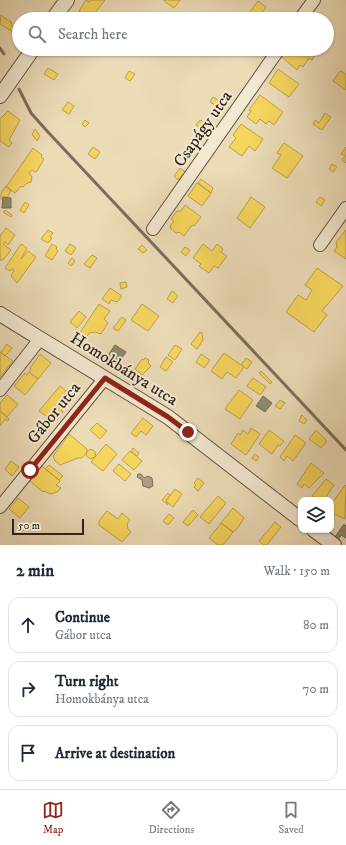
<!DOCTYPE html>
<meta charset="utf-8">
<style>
:root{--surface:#fff;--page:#f2f2f3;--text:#1f2937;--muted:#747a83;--line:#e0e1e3;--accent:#8f2418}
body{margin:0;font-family:"IM FELL DW Pica",serif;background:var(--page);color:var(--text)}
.controls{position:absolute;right:12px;bottom:12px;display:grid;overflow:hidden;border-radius:8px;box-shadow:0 1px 3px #0004}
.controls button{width:36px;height:36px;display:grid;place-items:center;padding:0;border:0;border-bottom:1px solid var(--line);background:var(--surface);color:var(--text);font:20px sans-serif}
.scale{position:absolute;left:12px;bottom:10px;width:72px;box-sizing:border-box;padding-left:4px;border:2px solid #32251e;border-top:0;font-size:11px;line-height:14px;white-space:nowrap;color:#32251e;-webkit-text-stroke:3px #f3e8d0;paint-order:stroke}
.stop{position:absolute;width:12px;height:12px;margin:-9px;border:3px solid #8f2418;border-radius:50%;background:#fff}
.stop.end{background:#8f2418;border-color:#fff;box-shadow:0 1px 4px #0008}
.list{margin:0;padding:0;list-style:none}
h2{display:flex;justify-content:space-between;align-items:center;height:52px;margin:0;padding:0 16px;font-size:17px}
h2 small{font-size:13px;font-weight:400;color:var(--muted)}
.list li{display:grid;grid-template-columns:26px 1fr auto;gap:12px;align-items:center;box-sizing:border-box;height:56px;margin:0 8px 8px;padding:0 8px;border:1px solid var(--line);border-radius:12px}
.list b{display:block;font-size:15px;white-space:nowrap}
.list p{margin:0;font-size:13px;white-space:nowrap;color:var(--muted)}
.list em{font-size:13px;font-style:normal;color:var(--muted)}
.icon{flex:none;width:22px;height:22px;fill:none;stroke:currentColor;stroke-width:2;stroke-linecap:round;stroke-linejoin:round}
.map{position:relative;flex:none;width:346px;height:545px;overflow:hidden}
.search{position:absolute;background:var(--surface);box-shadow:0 1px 3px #0004;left:12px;right:12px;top:12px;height:44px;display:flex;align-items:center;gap:10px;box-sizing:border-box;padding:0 14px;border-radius:22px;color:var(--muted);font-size:15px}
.sheet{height:244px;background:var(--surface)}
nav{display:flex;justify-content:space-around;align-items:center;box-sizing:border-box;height:56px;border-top:1px solid var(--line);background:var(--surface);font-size:11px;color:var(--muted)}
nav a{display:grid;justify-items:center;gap:2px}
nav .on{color:var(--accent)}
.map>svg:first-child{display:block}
.water{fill:#ad9d83;stroke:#7c6d5b}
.homes{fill:#f6d55c;stroke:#bba049}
.industry{fill:#8c8c6e;stroke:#716d56}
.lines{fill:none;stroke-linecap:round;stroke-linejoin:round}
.stream{stroke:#7c6d5b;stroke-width:3}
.minor-casing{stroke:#605244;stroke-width:14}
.tertiary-casing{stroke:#605244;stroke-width:16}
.minor{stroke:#f3e8d0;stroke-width:12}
.tertiary{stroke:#f3e8d0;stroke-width:14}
.route{stroke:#8f2418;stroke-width:5}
.labels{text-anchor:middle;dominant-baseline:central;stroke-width:4;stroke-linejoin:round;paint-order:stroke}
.street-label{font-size:17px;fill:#32251e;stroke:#f3e8d0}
</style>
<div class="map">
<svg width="346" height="545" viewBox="0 0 346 545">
<rect width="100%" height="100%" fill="#ecdbb7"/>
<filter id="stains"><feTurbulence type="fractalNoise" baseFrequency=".005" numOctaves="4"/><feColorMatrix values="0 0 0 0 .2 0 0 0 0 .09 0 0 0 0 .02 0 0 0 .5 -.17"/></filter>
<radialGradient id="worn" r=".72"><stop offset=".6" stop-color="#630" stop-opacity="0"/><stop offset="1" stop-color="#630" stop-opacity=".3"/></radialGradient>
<path class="water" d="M138,474h3l3,4 4,-2 4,2 1,8 -4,2 -6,-2 -1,-6 -5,-3z"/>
<path class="homes" d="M86,0l3,2 1,-2h15l-15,19h-7l-3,-2 2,-4 -3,-2z
M164,0h16l-6,8 -10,-7z
M258,1l8,6 -8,12 -9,-6z
M1,15l11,8 -1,2 4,3 -2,4 -13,-8z
M285,49h31l2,1 -6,10 -3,-2 -6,9 -3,-2 -3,5 -16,-14z
M48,68l10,6 -4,6 -10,-6z
M278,69l21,15 -10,13 -20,-14z
M129,71l6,3 -5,7 -5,-3z
M340,71l6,3v16l-13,-9z
M260,95l23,17 -9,13 -5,-4 -3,3 -6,-5 -4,5 -9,-7 4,-6 -2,-1z
M213,97l8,5 -3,5 -8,-5z
M68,102l6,4 -5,8 -7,-4z
M8,111l12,9 -11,20 3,3 -3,4 -9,-6v-22z
M325,113l6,4 -9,13 -9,-6 2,-4 4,3z
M85,120l4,3 -4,4 -3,-3z
M200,120l4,3 -4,5 -4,-3z
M241,124l22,15 -8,12 -6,-5 -7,10 -13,-9 7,-9 -3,-3z
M35,129l5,7 -3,5 -5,-7z
M284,143l19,13 -16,22 -15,-10 9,-13 -4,-2z
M93,147l7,5 -5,7 -7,-5z
M346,147v16l-4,-3 3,-4 -4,-2z
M33,148l9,7 -1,2 3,2 -7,12 -2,1 -3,-2 -3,3 3,4 -1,5 -4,1 -4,4 -2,-1 -6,7 -9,-6z
M332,164l5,3 -4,5 -4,-3z
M180,168l5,4 -7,8 -4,-4z
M201,179l12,9 -2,5 -13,-10z
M197,183l14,10 -9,13 -14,-10z
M6,186l5,4 -4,8 -6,1v-6z
M251,197l14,10 -15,21 -13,-10z
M320,197l5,3 -4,6 -5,-4z
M25,202l4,3 -5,8 -4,-3z
M185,205l16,12 -7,9 -2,-1 -8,11 -5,-4 -3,1 -5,-4 -1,-3 4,-5 -3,-2 6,-8h4z
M5,210l7,5 -1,2 -8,-5z
M6,228l9,7 -7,10 -3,-3 -2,2 8,6 -8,10h-3v-24z
M48,230l5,3 -3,4 2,1 -4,5 -7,-4z
M346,230v29l-12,-8 3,-4 -1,-5z
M21,244l6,4 -6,11 7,-8 8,6 -19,26 -6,-7 3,-6 -2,-1 -2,2 -5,-3z
M52,244l5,3 -1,2 2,2 -6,9 -7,-4z
M70,244l6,4 -5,7 -6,-4z
M203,244l9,7 5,-7 6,5 -2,3 6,4 -9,12 -4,-2 -5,7 -10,-7 2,-2 -8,-6z
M142,245l5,5 -4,3 -5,-4z
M185,247l5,3 -4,6 -5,-4z
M92,255l5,3 -7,10 -6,-4z
M72,258l3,3 -4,5 -3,-3z
M317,268l26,18 -21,25 5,4 -13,17 -28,-20 12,-17 8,5 6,-10 -7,-5z
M126,282l1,5 -6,2 -1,-6z
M110,288l12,8 -5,6 -6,-2 -2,4 -7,-5z
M172,291l6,5 -5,7 -6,-4z
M99,304l11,7 -6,8 4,4 -7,11 -6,-2 -6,1 -3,5 -7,-4z
M142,304l17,12 -11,15 -17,-11z
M79,311l7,6 -9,11 -7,-6z
M122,317l4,3 -8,11 -5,-3z
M200,332l2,1 1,7 -6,9 -6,-5z
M7,344l5,4 -7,8 -4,-4z
M175,345l7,4 -7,11 -7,-5z
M0,352l13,9 -13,16z
M224,353l20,14 -8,11 -9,-6 -5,7 -11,-8z
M40,354l11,9 -13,16 -9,-7 2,-3 -1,-1z
M201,354l9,6 -6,8 -8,-6z
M166,357l7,5 -7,9 -6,-4z
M145,358l4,2 -1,3 3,3 -9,9 -7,-6 7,-10 2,1z
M246,358l6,4 -5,7 -6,-4z
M261,371l11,11 -2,2 -11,-11z
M29,372l9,7 -13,16 -11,-9 11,-13 2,2z
M253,378l13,9 -6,8 -13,-9z
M60,386l7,6 -3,3 5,4 -8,12 2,1 -6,8 -2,-1 -2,2 -14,-10z
M239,390l14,10 -13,19 -15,-10z
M7,395l11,9 -11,13 -7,-6v-8z
M280,400l5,3 -5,6 -5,-3z
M0,411l9,8 -1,2 -3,-2 -5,7z
M302,415l5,5 -3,4 -5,-3z
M143,418l10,8 -7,9 -5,-4 -5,6 -5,-4z
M97,423l10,8 -7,8 -10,-9z
M251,428l9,6 -14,21 -15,-11 7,-11 2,2 3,-5 5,4z
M269,430l15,11 -4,5 -2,-1 -6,9 -13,-10z
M316,430l11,11 -6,7 -12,-9z
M69,434l18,15v3l-5,6h-4l-18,7 -5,-4 -2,-5z
M295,435l11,8 -13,18 -6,-5 -3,5 -4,-4z
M106,444l11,10 -14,17 -12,-9z
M133,448l6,5 -2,3 -6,-5z
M86.5 454a4.5 4.5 0 1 1 9 0a4.5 4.5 0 1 1-9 0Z
M130,451l12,10 -8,9 -12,-10z
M255,454l4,3 -3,4 -4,-3z
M11,461l8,6 -7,9 -7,-7z
M311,463l13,10 -15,15 -5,-4 -2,4 -5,-4z
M119,464l12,10 -6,7 -12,-10z
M49,465l14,11 -4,4 -14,-11z
M42,466l18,15 -4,4 5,3 -4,4 -7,2 -6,-3 -1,1 -13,-11z
M198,478l6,5 -6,8 -4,-4 2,-2 -2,-2z
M326,479l8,6 -10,15h-6l-6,-4z
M345,485l1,1 -1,33 -14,-7v-7z
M175,489l7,5 -9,13 -7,-6z
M168,493l2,2 -4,6 2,4 -6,-5z
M218,496l8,7 -17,21 -9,-7z
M18,498l11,9 -9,11 -11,-9z
M233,508l11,10 -6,10 -5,4 -12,-9z
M193,510l5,5 -10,11 -5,-4z
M107,511l11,8 4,-6 8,7 -3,4 1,5 3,3 -9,10 -23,-17v-4z
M169,514l5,4 -6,7 -5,-4z
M275,522l6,5 -14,18h-3l-5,-4z
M221,523l12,9 -10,13h-5l-9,-7z"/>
<path class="industry" d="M3,197l8,1v10h-9z
M115,345l11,7 -9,13 -11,-7z
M263,396l9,7 -7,9 -9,-6z
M344,524l2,2v12l-5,-3 -3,5 -3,-3z"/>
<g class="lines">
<path class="stream" d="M0,48l4,6
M19,89l12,24 16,18 299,319"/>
<defs>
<path id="minor" d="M300,19l14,-19
M153,229l126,-180
M320,245l26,-37
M0,390l40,-51
M0,507l105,-129"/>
<path id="tertiary" d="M53,19l14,-19
M0,96l33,-47
M0,314l168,103 133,103
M314,530l20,15"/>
</defs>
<use href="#minor" class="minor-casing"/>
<use href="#tertiary" class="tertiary-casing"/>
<use href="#minor" class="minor"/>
<use href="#tertiary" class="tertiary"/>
</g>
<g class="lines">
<path class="route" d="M30,470l75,-92 63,39 20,15"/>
</g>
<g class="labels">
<g class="street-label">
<text transform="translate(203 129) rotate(-55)">Csapágy utca</text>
<text transform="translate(124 369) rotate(32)">Homokbánya utca</text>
<text transform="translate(54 413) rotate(-51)">Gábor utca</text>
</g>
</g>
<rect width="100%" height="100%" filter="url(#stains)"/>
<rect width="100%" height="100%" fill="url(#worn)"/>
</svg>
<div class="controls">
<button><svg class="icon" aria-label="layers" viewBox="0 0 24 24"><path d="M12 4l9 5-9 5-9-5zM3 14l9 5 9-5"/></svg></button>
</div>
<div class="scale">50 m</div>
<div class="stop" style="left:30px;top:470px"></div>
<div class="stop end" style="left:188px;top:432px"></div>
<div class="search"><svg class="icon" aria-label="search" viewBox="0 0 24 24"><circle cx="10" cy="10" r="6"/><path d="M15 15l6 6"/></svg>Search here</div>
</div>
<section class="sheet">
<h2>2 min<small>Walk · 150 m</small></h2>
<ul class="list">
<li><svg class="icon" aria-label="ahead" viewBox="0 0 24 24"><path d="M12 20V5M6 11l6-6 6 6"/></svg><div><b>Continue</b><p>Gábor utca</p></div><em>80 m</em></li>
<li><svg class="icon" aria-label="right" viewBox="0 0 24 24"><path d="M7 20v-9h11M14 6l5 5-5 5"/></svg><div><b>Turn right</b><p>Homokbánya utca</p></div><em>70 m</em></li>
<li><svg class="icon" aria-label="arrive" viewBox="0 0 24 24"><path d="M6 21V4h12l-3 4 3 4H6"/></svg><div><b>Arrive at destination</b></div></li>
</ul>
</section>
<nav>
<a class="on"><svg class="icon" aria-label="map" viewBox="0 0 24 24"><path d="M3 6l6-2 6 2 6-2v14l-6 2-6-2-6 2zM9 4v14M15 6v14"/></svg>Map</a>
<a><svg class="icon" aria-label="directions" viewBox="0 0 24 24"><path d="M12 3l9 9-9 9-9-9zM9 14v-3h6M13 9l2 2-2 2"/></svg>Directions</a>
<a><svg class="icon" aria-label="saved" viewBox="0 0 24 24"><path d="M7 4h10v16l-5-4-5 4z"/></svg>Saved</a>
</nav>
